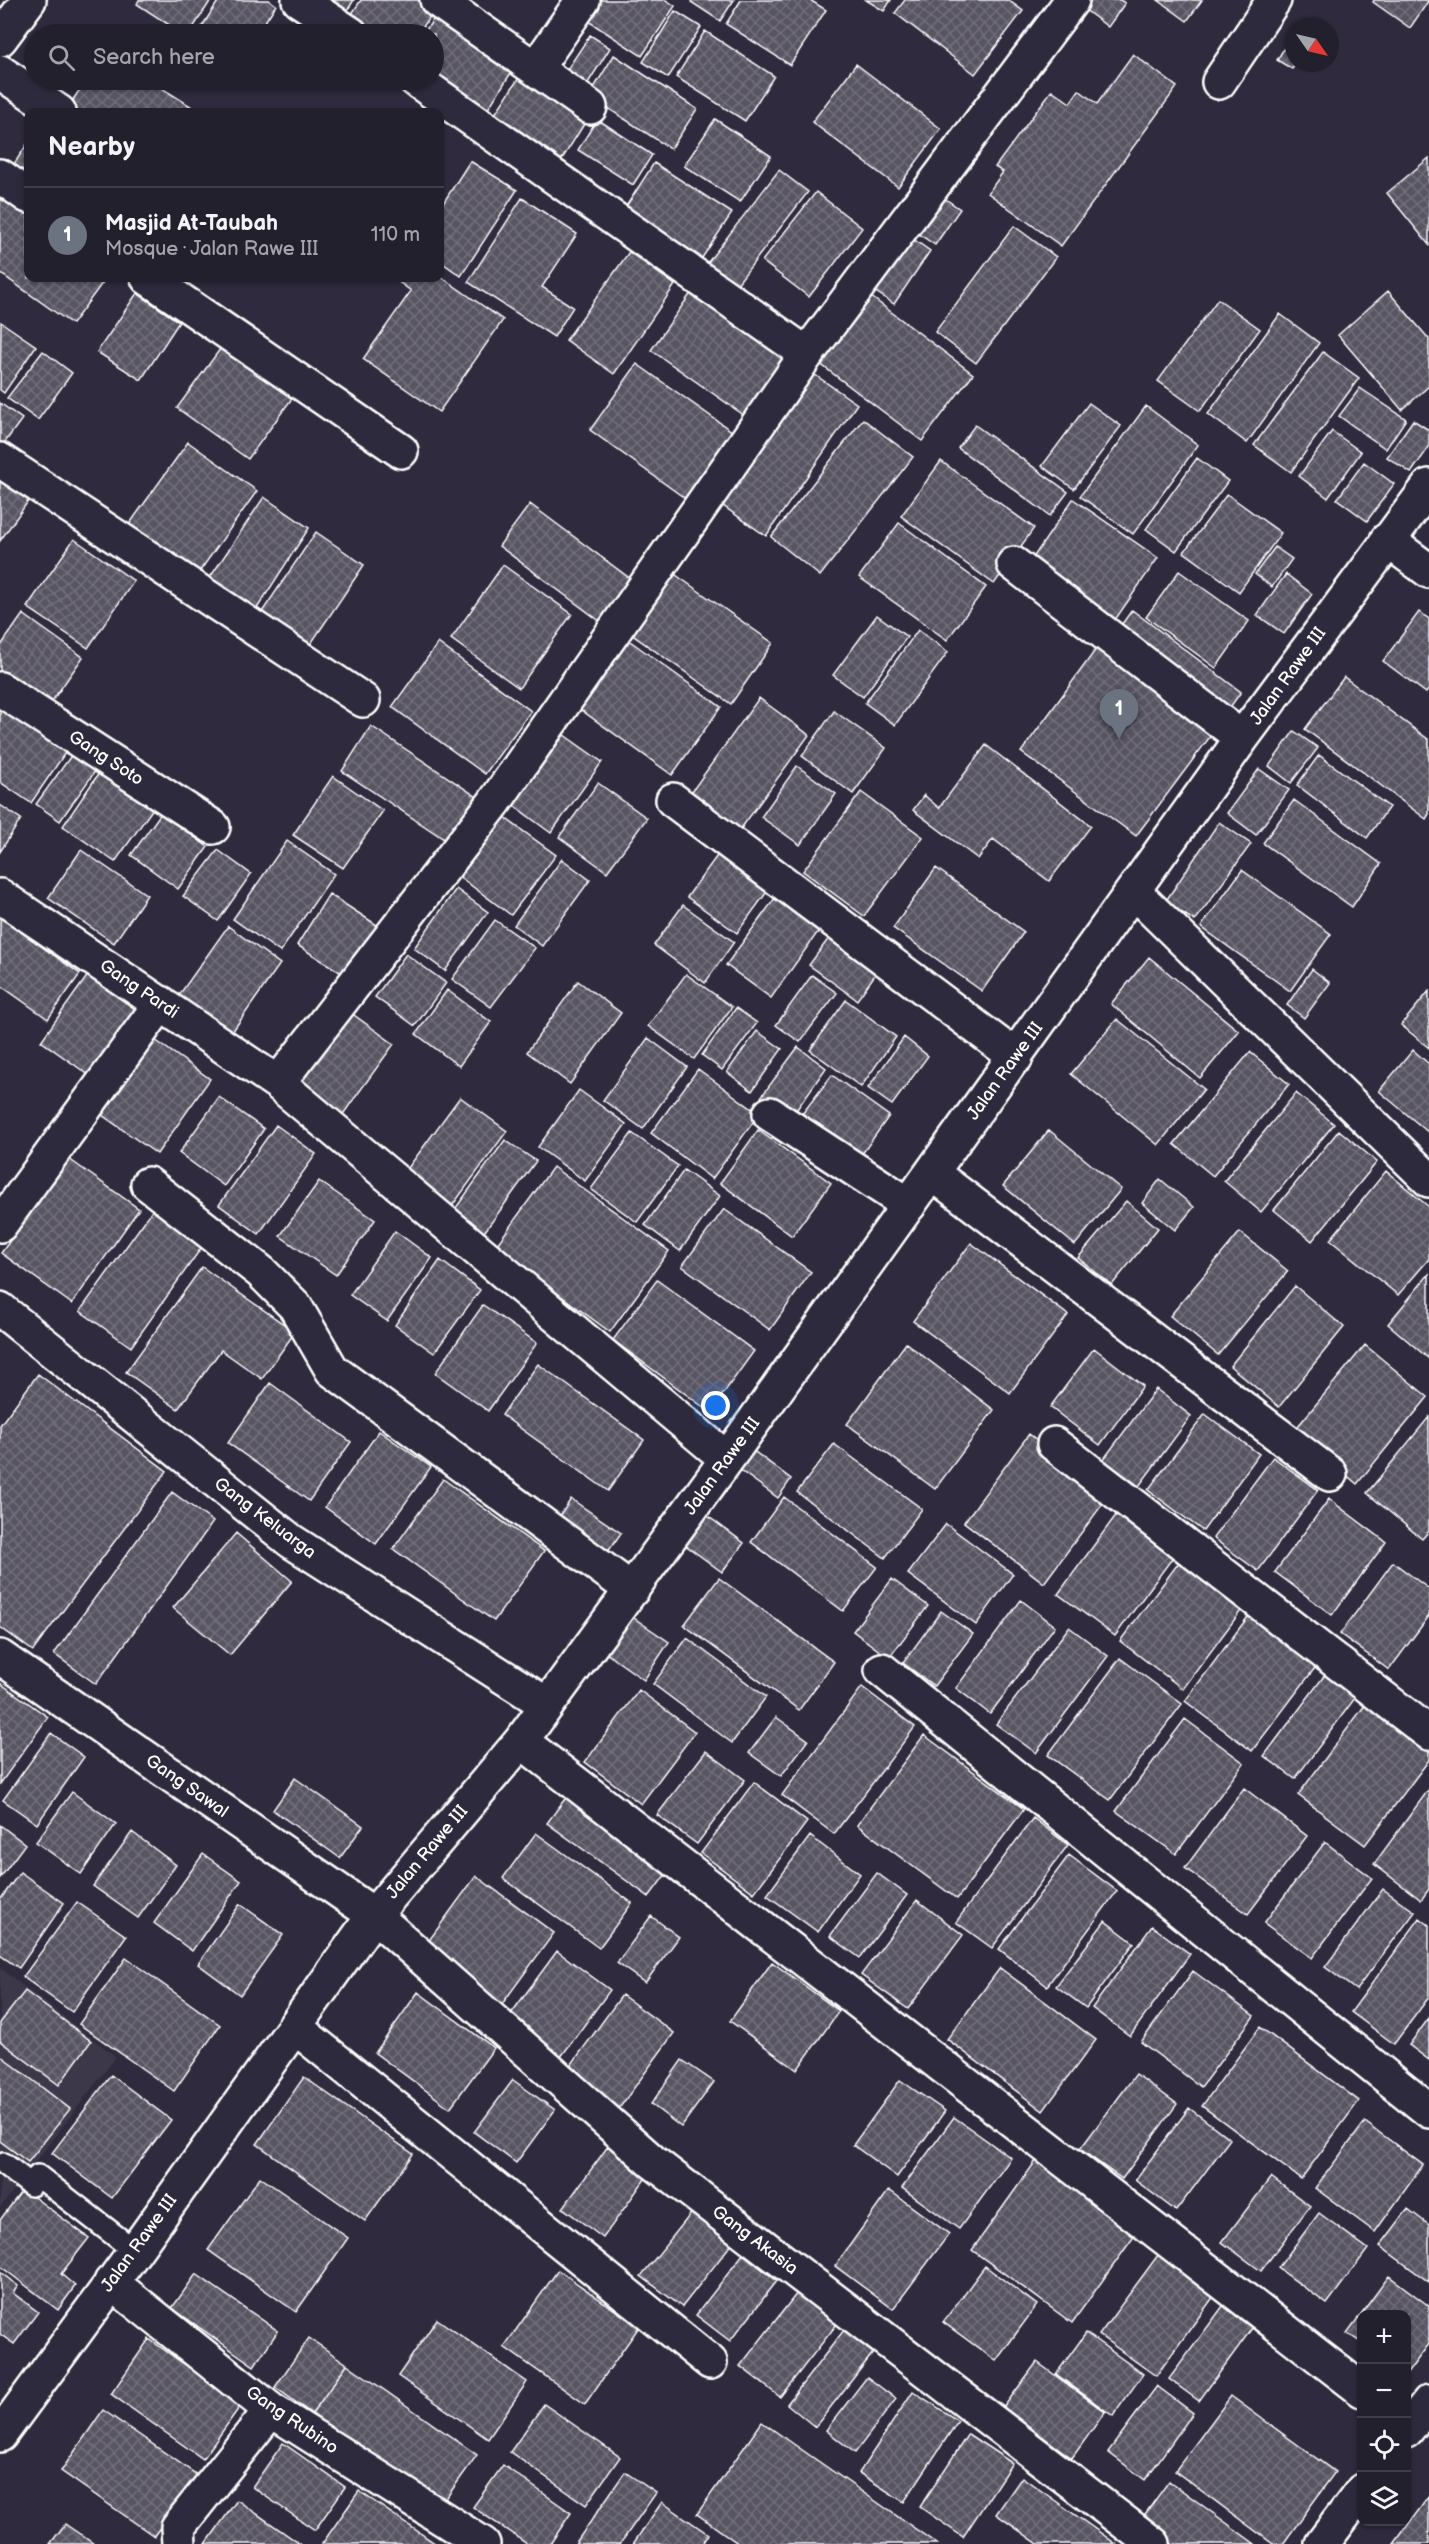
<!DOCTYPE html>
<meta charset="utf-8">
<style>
:root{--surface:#23202e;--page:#2f2d3a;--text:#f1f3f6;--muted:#a3a3aa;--line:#403e4a;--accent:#bca0f2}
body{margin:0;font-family:"Balsamiq Sans",sans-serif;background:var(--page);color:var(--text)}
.controls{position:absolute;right:18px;bottom:18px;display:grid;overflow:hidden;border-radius:12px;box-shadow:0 2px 4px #0004}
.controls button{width:54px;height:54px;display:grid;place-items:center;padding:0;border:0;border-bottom:2px solid var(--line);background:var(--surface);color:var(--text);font:30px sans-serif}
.compass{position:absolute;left:1285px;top:18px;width:54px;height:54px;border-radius:50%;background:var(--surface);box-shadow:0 2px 4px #0004;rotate:124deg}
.you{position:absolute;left:716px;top:1406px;width:21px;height:21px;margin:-15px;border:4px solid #fff;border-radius:50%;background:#1a73e8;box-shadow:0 0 0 9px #1a73e833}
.badge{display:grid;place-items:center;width:39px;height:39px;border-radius:50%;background:var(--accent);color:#fff;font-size:20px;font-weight:700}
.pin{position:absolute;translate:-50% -50px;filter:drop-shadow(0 2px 3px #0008)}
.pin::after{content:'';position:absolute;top:32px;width:21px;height:18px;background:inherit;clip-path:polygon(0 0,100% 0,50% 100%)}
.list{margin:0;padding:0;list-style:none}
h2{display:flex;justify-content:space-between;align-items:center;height:78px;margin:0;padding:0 24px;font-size:26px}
h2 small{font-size:20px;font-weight:400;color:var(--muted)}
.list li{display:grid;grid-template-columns:39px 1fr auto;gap:18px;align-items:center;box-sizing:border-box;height:96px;padding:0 24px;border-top:2px solid var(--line)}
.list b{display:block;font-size:22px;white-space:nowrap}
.list p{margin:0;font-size:20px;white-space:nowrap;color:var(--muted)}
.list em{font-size:20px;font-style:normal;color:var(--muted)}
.icon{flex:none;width:33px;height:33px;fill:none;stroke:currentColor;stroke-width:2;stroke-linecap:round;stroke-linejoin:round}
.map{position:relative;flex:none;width:1429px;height:2544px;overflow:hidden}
.search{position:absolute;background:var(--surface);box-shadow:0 2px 4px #0004;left:24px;top:24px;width:420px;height:66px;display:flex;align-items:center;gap:15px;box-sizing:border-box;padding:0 21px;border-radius:33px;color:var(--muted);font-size:22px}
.panel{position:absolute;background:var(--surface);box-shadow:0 2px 4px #0004;left:24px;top:108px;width:420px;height:174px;border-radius:12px}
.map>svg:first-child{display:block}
.built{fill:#3c3749}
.building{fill:url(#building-cross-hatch);stroke:#fff;stroke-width:1.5}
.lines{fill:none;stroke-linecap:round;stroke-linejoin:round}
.lane-casing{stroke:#fff;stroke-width:26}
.street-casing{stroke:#fff;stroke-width:38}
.lane{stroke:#2f2a3d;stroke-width:21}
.street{stroke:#2f2a3d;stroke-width:33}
.labels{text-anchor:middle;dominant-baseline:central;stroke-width:4.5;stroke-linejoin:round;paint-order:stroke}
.street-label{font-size:18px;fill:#fff;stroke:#2f2a3d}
</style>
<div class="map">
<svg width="1429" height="2544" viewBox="0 0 1429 2544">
<defs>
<pattern id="building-cross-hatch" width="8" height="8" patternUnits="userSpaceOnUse" patternTransform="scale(1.5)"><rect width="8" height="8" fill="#595564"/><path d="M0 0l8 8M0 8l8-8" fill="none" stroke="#726e7b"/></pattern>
</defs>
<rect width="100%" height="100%" fill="#2f2a3d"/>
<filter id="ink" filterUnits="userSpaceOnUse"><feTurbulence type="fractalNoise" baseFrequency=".0167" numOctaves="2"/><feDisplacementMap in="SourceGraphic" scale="12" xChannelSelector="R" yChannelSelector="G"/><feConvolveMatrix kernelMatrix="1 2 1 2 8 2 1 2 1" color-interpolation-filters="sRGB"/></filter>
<g filter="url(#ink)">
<path class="built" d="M0,1968l116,89 -116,151z"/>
<path class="building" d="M139,0h72l-22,34h-6l-46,-30z
M219,0h50l7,5 -19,29h-60z
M310,0h44l-13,20z
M361,0h60l14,9 -17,25h-51l-20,-13z
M593,0h73l9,6 -33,50 -60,-39z
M692,0h42l-14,21 -29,-19z
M741,0h69l16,10 -36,55 -64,-41z
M866,0h25l-7,11z
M905,0h103l15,11 -48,63 -80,-61z
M1078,0h42l5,3 -17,24 -32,-24z
M1158,0h44l-15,21z
M1374,0h55l-19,28 -37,-26z
M675,11l26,16 -33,51 -25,-16z
M437,14l79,51 -30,47 -52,-33v-45h-11z
M705,31l69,45 -29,45 -69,-44z
M1294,32l2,31 -4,6 -15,-9z
M590,35l20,13 -27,43 -21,-14z
M1133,54l44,33 -116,159 -73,-53 15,-21 -8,-5 57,-77 18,13 9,-13 18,14z
M614,55l83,54 -26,40 -82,-53z
M856,64l85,65 -43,58 -86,-65z
M524,70l67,43 -32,51 -68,-44z
M86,80h63l51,32h-128l-5,-3z
M597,119l55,36 -19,30 -55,-35z
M715,119l56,37 -31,46 -56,-36z
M28,143v39l-18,-12z
M1429,158v87l-42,-52z
M470,161l47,29 -56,86 -21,-15v-53z
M654,163l78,50 -30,45 -77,-50z
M779,170l29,22 -74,96 -29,-22z
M0,187l28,21v70h78l-34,46 -72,-51z
M816,192l46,36 -53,69 -47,-36z
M938,194l22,15 -25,36 -22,-15z
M522,198l55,36 -35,53 31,20 -19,30 -86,-55z
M1014,226l42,31 -80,106 -41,-31z
M906,234l24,17 -36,53 -24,-16z
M629,252l46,33 -61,89 -48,-34z
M440,276l63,44 -64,92 -76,-53 48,-68 -18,-13z
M1388,291l41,48v47l-27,24 -64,-75z
M137,293l42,29 -38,58 -44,-28z
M691,293l96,68 -39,57 -97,-68z
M866,293l107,81 -51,67 -107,-81z
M1218,299l42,30 -60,82 -42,-30z
M1280,314l39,29 -72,100 -39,-29z
M1,322l35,24 -32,47 -4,-3z
M223,345l70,52 -45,62 -71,-51z
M43,351l29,22 -34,47 -31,-22z
M1323,352l36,26 -68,94 -37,-27z
M637,364l103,73 -47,67 -103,-74z
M808,370l49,34 -91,132 -50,-35z
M1360,388l46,31 -20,30 -47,-33z
M0,403l22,16 -22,30z
M1089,403l32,23 -47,63 -32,-23z
M1146,406l52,39 -65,89 -53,-38z
M863,419l50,38 -93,119 -49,-39z
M1413,420l16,10v17l-18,26 -24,-16z
M975,425l93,67 -18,24 -92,-68z
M1332,431l29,21 -33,46 -29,-22z
M188,442l69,49 -65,91 -69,-49z
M1197,458l31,23 -52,70 -30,-22z
M941,461l93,67 -40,56 -93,-68z
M1364,462l30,22 -27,37 -30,-22z
M0,479l29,21 -29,41z
M1227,494l54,39 -42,59 -55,-40z
M264,497l45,31 -53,82 -47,-31z
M1073,499l85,59 -48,69 -84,-59z
M530,504l102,76 -31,42 -102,-76z
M899,523l87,64 -39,53 -88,-63z
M316,532l48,33 -54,80 -48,-33z
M74,539l60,42 -46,67 -61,-41z
M1275,547l17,12 -20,28 -17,-13z
M503,565l69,49 -53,74 -68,-49z
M1179,571l70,50 -33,47 -70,-51z
M673,573l100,70 -42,61 -100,-70z
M1286,574l26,20 -28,40 -27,-19z
M1132,610l109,82 -18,25 -109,-82z
M1419,612l10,7v70l-3,4 -43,-32z
M23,614l60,43 -35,50 -48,-34v-26z
M877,615l30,22 -44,60 -30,-22z
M918,630l30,22 -53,73 -30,-22z
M619,633l102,74 -49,68 -102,-73z
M1102,641l116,85 -82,110 -115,-84z
M438,643l93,68 -46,63 -93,-67z
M1344,677l85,63v74l-3,5 -121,-90z
M759,698l50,37 -72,99 -50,-36z
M0,704l67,46 -36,53 -31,-21z
M834,711l52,37 -33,46 -51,-38z
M371,726l109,73 -30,44 -108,-72z
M1294,731l24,17 -27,35 -22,-17z
M564,735l38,27 -51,71 -38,-28z
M986,745l105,81 -42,55 -56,-42 -15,20 -65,-49 11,-15 15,13z
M73,753l23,17 -36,51 -24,-17z
M1319,755l70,52 -22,31 -70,-53z
M797,766l39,28 -36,51 -39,-28z
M1259,769l30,21 -33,45 -29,-22z
M101,770l53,37 -39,55 -52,-36z
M333,776l50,35 -40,57 -50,-33z
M598,783l49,35 -40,54 -48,-35z
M861,792l62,45 -59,79 -61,-45z
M1294,800l87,64 -29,43 -89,-64z
M0,805l21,14 -21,33z
M161,813l47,34 -30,42 -47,-34z
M501,815l55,40 -45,60 -54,-40z
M1219,822l32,22 -56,77 -30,-19z
M287,841l47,33 -54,78 -47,-33z
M81,850l66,45 -33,48 -66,-45z
M218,850l33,24 -33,47 -35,-25z
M719,853l50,36 -32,44 -50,-36z
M562,859l28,21 -48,66 -28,-21z
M936,868l88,64 -42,59 -89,-63z
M1242,870l89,64 -41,57 -89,-64z
M456,889l32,23 -43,59 -31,-23z
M781,890l44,32 -54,76 -45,-33z
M329,894l54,35 -32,50 -54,-34z
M683,905l51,37 -29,41 -51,-38z
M0,917l80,57 -32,45 -48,-34z
M495,920l40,28 -44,59 -39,-28z
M228,926l52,38 -50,71 -53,-37z
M829,938l48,34 -20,28 -48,-35z
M406,954l40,29 -31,43 -40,-29z
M1149,957l90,74 -39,47 -89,-74z
M1312,969l18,14 -26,35 -17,-13z
M686,974l46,33 -38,52 -46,-33z
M88,975l51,36 -46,67 -52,-37z
M812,975l25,18 -37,49 -24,-17z
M578,981l43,32 -51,71 -43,-32z
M447,990l44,32 -32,44 -43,-32z
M1429,991v57l-28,-23z
M846,1000l50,37 -35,50 -51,-37z
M736,1008l21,15 -35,47 -20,-15z
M347,1010l47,34 -53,73 -47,-34z
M1117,1019l87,70 -46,56 -87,-71z
M757,1031l25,18 -30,42 -25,-19z
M904,1037l24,19 -36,49 -24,-17z
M648,1038l39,29 -44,62 -40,-29z
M155,1040l55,39 -53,75 -55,-39z
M798,1047l28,21 -36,51 -29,-22z
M1413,1050l16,14v69l-50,-42z
M1250,1052l39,32 -76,92 -39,-32z
M698,1069l61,45 -47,65 -61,-46z
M832,1075l57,41 -32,45 -58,-43z
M579,1090l47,34 -41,57 -47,-34z
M1296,1093l38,31 -73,88 -37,-31z
M219,1097l45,32 -40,57 -45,-33z
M460,1097l47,34 -55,75 -47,-34z
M276,1125l40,29 -57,80 -40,-29z
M758,1130l73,53 -39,53 -72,-53z
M1049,1130l72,59 -46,56 -72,-59z
M1339,1130l38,32 -65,79 -38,-31z
M632,1133l46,33 -41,56 -46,-33z
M505,1140l31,21 -56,77 -30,-22z
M69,1159l70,50 -67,95 -71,-51z
M553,1167l116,84 -59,81 -115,-85z
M684,1170l36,26 -40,55 -35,-26z
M1386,1171l43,36v52l-31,36 -68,-55z
M1160,1179l34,28 -19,23 -33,-27z
M319,1181l56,39 -39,55 -56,-39z
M1126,1201l32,27 -46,57 -34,-27z
M154,1208l50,36 -73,103 -51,-36z
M724,1209l87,63 -41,58 -88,-64z
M395,1231l37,27 -45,63 -37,-26z
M1240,1232l48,39 -70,84 -48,-39z
M971,1243l97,72 -58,78 -97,-72z
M440,1260l40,30 -46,63 -39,-28z
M202,1267l93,65 -33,47 -41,-29 -43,59 -52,-37z
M1429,1274v82l-1,2 -40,-34z
M657,1280l97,71 -44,61 -97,-72z
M1295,1286l49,41 -65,80 -49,-41z
M483,1305l54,38 -49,68 -53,-38z
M906,1343l88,67 -59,79 -88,-65z
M1365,1345l63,52 -71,87 -63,-53z
M1094,1348l49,38 -43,59 -50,-38z
M538,1364l106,76 -36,51 -106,-76z
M38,1374l129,97 -134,180 -33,-24v-202z
M270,1383l81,59 -42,59 -81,-58z
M1156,1389l35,27 -52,70 -36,-26z
M1205,1414l54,40 -56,77 -55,-41z
M1429,1417v114l-7,8 -55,-46z
M379,1431l52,36 -55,77 -51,-37z
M1029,1434l81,60 -66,89 -80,-61z
M834,1444l88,65 -37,49 -88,-66z
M751,1449l40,30 -13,19 -41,-30z
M1273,1457l45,33 -60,81 -45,-33z
M443,1479l101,72 -50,70 -101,-72z
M172,1492l41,30 -117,162 -42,-30z
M784,1497l93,70 -34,44 -92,-69z
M571,1499l50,34 -20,29 -49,-34z
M1329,1499l57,43 -54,73 -57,-43z
M1122,1507l57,42 -64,87 -57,-42z
M705,1514l39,29 -22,29 -38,-28z
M946,1524l67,50 -37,51 -68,-51z
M236,1533l56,48 -62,74 -57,-47z
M1183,1557l63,47 -63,85 -63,-48z
M1393,1562l36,27v27l-40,54 -49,-36z
M719,1578l115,84 -35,48 -115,-85z
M892,1579l36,27 -39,52 -36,-27z
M1021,1600l34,26 -65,88 -34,-26z
M1253,1610l68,50 -69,91 -67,-50z
M941,1611l32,23 -39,52 -31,-23z
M631,1616l38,26 -25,38 -38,-27z
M1069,1627l39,29 -72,97 -40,-29z
M687,1638l79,59 -34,46 -79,-59z
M1120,1658l62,46 -72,96 -62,-45z
M1327,1672l31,22 -63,85 -31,-23z
M0,1683l48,34 -48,67z
M862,1687l53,40 -81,107 -52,-39z
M639,1690l56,42 -54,72 -56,-42z
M1368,1701l61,46v13l-64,85 -67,-50z
M776,1717l32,23 -27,36 -32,-23z
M1185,1719l59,44 -68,91 -60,-43z
M51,1733l33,24 -47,67 -34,-24z
M924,1735l100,74 -67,90 -100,-74z
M706,1751l39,29 -48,64 -40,-29z
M295,1778l68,48 -23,32 -67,-48z
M754,1782l53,40 -53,71 -53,-40z
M573,1788l102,74 -26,35 -102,-74z
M1244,1788l63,48 -59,78 -63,-46z
M1429,1789v100l-8,11 -47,-36z
M72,1792l44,32 -35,50 -45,-32z
M1033,1818l35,27 -76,103 -36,-26z
M0,1825l25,19 -25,34z
M132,1832l44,33 -38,53 -45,-32z
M536,1833l96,70 -33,45 -96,-70z
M810,1836l50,38 -42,58 -51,-37z
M1325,1842l47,36 -60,80 -48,-35z
M203,1854l38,27 -49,70 -38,-28z
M1069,1855l48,36 -70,95 -48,-37z
M20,1872l44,31 -45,65 -19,-13v-55z
M877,1873l30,22 -47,63 -30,-22z
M476,1876l78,57 -57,78 -78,-57z
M1383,1889l32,23 -59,78 -31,-23z
M917,1900l46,35 -55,74 -47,-34z
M77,1902l49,34 -54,76 -49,-35z
M240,1904l43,31 -43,60 -42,-31z
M651,1916l28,21 -34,46 -28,-20z
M1420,1918l9,7v72l-35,47 -43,-32z
M1105,1921l29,22 -48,65 -30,-22z
M1152,1926l38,28 -60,82 -38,-28z
M557,1951l53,39 -55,75 -53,-39z
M126,1958l94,67 -46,66 -95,-67z
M772,1962l67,49 -42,59 -67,-49z
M1000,1968l96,72 -53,71 -96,-72z
M1193,1971l61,45 -53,71 -60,-45z
M25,1991l66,50 -32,44 -59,-44v-18z
M418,1992l76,56 -44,60 -75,-55z
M622,1995l52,38 -56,77 -52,-38z
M1429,2018v42l-20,-15z
M1260,2027l99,74 -58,78 -99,-73z
M0,2055l70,54 -42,53 -28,-21z
M682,2060l32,22 -33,45 -30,-23z
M1136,2074l41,30 -55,75 -42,-30z
M111,2075l60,45 -59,78 -60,-45z
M304,2077l109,77 -48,67 -108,-77z
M513,2080l42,30 -39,53 -42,-31z
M900,2080l45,31 -48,66 -44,-32z
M1189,2108l41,31 -54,72 -41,-31z
M954,2117l57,41 -52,71 -57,-41z
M1365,2122l58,43 -48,67 -60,-44z
M611,2142l39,30 -47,66 -40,-30z
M1038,2158l100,73 -66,92 -100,-73z
M260,2177l88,61 -52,74 -88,-62z
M1271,2177l39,29 -49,65 -39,-29z
M23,2189l66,49 -28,36 14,12 -17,24 -58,-44v-46z
M889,2190l60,44 -56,75 -58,-43z
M697,2206l40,31 -55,70 -41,-31z
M1408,2209l21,16v57l-49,-36z
M1319,2213l49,36 -41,55 -49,-36z
M1161,2251l56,41 -61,84 -57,-41z
M743,2254l34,27 -47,60 -34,-26z
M985,2266l52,39 -41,56 -53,-39z
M558,2270l81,57 -54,77 -81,-57z
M0,2272l18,14 -5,7 25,19 -24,32 -14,-10z
M196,2274l82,57 -24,35 -82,-58z
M1389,2276l40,30v38l-23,31v-61h-44v29l-15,-10z
M797,2293l40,31 -57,73 -40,-31z
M1229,2298l29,22 -59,81 -30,-22z
M437,2319l90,63 -39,57 -90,-63z
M844,2330l29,23 -58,74 -28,-23z
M1086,2333l57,41 -30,42 -57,-42z
M309,2338l38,26 -35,50 -37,-27z
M149,2339l92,66 -38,54 -92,-65z
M1037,2362l68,50 -33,46 -69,-50z
M347,2364l130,91 -35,49 -130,-90z
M867,2377l29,22 -41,54 -29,-23z
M1157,2386l36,27 -48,67 -37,-28z
M913,2391l45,30 -54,81 -45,-29z
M1231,2396l104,76 -52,72h-10l-98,-73z
M544,2404l76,53 -34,48 -76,-53z
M103,2410l94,65 -43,61 -93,-65z
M762,2422l175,122h-198l-42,-30z
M968,2434l44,29 -49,74 -43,-30z
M283,2443l62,44 -30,43 -63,-43z
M503,2465l68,48 -21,31h-23l-54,-37z
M625,2472l31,21 -36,51h-45z
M1022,2477l94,67h-78l-42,-30z
M1169,2481l86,63h-83l-32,-23z
M359,2491l77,53h-114z
M1429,2496v48h-35z
M237,2500l63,44h-94z
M662,2502l46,32 -6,10h-69z
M65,2524l29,20h-44z"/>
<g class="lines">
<defs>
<path id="lane" d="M4,2164l27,21 7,-9 97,75"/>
<path id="street" d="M299,0l52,34
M437,0l153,107
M0,39l29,-39
M536,68l47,-68
M0,72l59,40
M416,80l391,274
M1219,82l55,-82
M0,176l28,20
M148,278l253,173
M0,460l363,240
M1387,540l42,31
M1014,564l228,174
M0,689l213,138
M673,800l343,257
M1133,891l296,289
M0,896l278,187 449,376
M278,1083l216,-280 313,-449 265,-354
M770,1114l139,91
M932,1173l398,301
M148,1184l113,88 34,34 37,64 300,220
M0,1225l161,-222
M0,1309l291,232 255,163
M1054,1444l375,289
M0,1657l374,258 279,247 500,382
M882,1670l547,441
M521,1741l841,649
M295,2027l415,335
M111,2282l160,128 212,134
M1406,2431l23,-29
M0,2435l135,-184 239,-336 147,-174 206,-282 515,-721 187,-252
M179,2544l-1,-17 93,-117
M1322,2544l40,-53"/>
</defs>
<use href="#lane" class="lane-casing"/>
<use href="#street" class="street-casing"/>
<use href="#lane" class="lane"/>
<use href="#street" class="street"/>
</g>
</g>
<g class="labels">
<g class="street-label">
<text transform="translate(1288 676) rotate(-54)">Jalan Rawe III</text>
<text transform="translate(106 758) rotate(33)">Gang Soto</text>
<text transform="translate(139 989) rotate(34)">Gang Pardi</text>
<text transform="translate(1005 1071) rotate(-54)">Jalan Rawe III</text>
<text transform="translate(722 1466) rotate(-54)">Jalan Rawe III</text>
<text transform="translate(265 1518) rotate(37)">Gang Keluarga</text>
<text transform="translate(187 1786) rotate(35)">Gang Sawal</text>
<text transform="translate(427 1852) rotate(-50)">Jalan Rawe III</text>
<text transform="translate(755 2240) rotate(37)">Gang Akasia</text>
<text transform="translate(139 2243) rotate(-54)">Jalan Rawe III</text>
<text transform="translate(292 2420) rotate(34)">Gang Rubino</text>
</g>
</g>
</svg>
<div class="controls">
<button>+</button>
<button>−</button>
<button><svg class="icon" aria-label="locate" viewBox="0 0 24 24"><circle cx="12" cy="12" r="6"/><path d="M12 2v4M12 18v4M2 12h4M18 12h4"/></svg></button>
<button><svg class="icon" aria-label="layers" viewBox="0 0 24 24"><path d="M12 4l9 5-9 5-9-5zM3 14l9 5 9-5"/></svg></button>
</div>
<svg class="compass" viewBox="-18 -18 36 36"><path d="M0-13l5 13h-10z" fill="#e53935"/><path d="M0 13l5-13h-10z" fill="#a3a3aa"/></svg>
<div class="you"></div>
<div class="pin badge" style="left:1119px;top:739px;background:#6b7280">1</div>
<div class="search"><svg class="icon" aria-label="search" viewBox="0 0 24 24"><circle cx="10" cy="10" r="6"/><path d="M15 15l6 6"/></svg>Search here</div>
<section class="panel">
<h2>Nearby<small></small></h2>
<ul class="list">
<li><span class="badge" style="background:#6b7280">1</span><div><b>Masjid At-Taubah</b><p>Mosque · Jalan Rawe III</p></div><em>110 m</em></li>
</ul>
</section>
</div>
